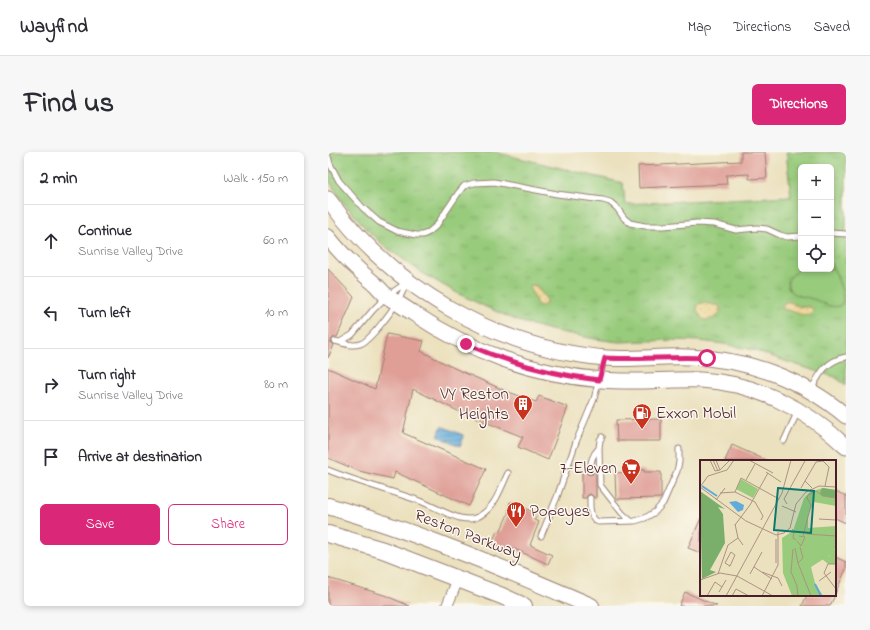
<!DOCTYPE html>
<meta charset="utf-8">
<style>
:root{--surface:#fff;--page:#f7f7f7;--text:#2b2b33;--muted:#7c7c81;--line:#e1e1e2;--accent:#db2777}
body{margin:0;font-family:"Indie Flower",sans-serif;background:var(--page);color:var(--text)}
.controls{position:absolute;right:12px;top:12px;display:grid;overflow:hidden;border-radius:6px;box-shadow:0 2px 6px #0003}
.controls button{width:36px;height:36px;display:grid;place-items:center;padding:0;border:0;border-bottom:1px solid var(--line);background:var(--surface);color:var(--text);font:20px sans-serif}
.stop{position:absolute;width:12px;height:12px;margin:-9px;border:3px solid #db2777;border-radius:50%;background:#fff}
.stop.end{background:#db2777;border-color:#fff;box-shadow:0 1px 4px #0008}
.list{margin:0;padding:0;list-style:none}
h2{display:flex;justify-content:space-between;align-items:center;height:52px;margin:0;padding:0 16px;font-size:17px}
h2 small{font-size:13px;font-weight:400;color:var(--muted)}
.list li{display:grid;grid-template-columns:26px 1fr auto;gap:12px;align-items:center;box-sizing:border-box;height:72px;padding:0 16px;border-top:1px solid var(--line)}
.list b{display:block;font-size:15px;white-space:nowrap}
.list p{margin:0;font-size:13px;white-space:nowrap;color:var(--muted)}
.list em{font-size:13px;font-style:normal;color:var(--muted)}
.actions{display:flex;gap:8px;padding:12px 16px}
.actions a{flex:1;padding:9px 0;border:1px solid var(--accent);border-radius:6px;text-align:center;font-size:14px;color:var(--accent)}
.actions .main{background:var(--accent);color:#fff}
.icon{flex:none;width:22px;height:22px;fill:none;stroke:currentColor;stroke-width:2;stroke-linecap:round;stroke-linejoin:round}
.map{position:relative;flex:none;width:518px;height:454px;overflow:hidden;border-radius:6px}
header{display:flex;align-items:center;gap:24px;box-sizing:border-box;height:56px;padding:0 20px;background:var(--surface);border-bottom:1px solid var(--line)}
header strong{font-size:19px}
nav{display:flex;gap:22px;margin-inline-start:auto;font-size:14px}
.intro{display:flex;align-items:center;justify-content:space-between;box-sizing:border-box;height:96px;padding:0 24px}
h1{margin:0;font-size:28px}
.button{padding:10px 18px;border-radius:6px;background:var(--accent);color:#fff;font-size:14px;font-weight:700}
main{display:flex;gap:24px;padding:0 24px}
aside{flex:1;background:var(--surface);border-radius:6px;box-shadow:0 2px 6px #0003}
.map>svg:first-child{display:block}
.grass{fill:url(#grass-tufts);stroke:#717553;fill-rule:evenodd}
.sand{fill:url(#sand-dots);stroke:#9c7c64}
.garden{fill:#98cb7b;stroke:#717553}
.water{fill:url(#water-rules);stroke:#556582}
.building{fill:#df9f97}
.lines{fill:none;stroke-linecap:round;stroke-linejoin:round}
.lane-casing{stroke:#9a8074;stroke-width:7}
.street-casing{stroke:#9a8074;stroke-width:12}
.secondary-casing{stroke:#9a8074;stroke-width:17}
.primary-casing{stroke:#9a8074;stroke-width:18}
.lane{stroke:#fff;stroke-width:5}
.street{stroke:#fff;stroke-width:10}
.secondary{stroke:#fff;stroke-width:15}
.primary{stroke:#fff;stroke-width:16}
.route{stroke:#db2777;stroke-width:5}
.labels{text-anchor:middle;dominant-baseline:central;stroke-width:3;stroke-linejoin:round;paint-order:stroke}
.poi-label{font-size:17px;fill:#4a1f2b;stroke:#fbf7ec;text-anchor:end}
.street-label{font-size:17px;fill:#4a1f2b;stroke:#fbf7ec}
.inset-river{fill:none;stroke:#60abd9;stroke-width:2}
.inset-road{fill:none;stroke:#ab9383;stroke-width:1}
.view{fill:#0f766e;fill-opacity:0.15;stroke:#0f766e;stroke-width:2}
.inset-edge{fill:none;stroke:#4a1f2b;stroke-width:2}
</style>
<header>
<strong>Wayfind</strong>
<nav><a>Map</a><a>Directions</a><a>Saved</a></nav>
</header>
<div class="intro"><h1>Find us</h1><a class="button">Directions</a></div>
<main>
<aside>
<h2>2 min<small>Walk · 150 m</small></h2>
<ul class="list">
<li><svg class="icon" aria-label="ahead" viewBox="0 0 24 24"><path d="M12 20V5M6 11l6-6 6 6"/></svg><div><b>Continue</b><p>Sunrise Valley Drive</p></div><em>60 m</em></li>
<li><svg class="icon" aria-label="left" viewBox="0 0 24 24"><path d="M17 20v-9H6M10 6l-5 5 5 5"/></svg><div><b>Turn left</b></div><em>10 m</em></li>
<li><svg class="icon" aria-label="right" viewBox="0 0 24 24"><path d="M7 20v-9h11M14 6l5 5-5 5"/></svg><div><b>Turn right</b><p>Sunrise Valley Drive</p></div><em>80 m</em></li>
<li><svg class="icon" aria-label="arrive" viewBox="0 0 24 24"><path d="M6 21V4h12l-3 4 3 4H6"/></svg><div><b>Arrive at destination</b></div></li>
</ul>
<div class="actions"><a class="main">Save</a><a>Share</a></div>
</aside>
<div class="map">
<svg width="518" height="454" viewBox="0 0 518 454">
<defs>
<pattern id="grass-tufts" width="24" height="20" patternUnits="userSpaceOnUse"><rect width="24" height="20" fill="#98cb7b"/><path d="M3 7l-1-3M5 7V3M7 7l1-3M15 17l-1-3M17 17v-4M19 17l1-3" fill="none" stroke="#84ae6a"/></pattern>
<pattern id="sand-dots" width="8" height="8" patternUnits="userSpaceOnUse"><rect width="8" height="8" fill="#eeda9e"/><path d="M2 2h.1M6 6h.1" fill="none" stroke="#cebb88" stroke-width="1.8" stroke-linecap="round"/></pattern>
<pattern id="water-rules" width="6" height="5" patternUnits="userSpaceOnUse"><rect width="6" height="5" fill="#60abd9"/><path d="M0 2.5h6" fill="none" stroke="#518bb0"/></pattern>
</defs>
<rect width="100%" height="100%" fill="#fbf7ec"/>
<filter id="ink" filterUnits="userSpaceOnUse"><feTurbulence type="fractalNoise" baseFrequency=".025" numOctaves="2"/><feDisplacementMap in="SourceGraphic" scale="8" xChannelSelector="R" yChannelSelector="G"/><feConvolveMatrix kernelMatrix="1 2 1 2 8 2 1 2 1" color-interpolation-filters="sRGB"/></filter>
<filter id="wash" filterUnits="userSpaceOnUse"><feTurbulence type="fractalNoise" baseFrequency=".012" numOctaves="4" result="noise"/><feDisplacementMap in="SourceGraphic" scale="16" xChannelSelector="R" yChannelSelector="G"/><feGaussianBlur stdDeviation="0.9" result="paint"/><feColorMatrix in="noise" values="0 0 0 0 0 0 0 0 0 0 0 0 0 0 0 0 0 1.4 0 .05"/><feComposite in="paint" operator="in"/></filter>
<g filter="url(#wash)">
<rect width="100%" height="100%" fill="#ebe1be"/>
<path class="grass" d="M0,0h166l129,31 2,21 166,-8 -5,-44h60v233l-11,-8 -38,-12 -44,-15 -29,-6 -24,-3 -25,-1 -56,2 -24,-3 -45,-9 -32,-9 -32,-14 -29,-14 -33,-19 -37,-26 -19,-17 -25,-29 -15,-23zM473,15h30v102h-30z"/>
<path class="sand" d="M203,133h4l10,12 1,4 -1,4 -4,1 -4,-2 -7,-15z
M458,150h4l10,5h10l3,2v2l-3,3 -8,1 -11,-4 -8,-2 -1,-4z
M373,151l17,2c8,9 -8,18 -15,14 -3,-2 -4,-6 -6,-9l1,-5z"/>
<path class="garden" d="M503,112c5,9 15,32 11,40 -3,3 -8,3 -12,2 -5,-1 -10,-4 -14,-6 -8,-3 -18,-3 -24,-8 -5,-4 -5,-9 -3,-14l12,-10v1h30z"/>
<path class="water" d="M113,275h3l19,8 1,2 -4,9 -22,-10z"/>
<g id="blocks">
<path class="building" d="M413,0h24l2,26 -18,1v-5l-23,1 1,9 -88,4 -1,-22 103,-5z
M0,117l26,28 -17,40h-3l-3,3v2l3,3 -6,13z
M59,182l37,7 -3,10 33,17 52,23 30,11 3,-6 29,11 -20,53 -30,-13 5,-10 -63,-25 -47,-23 -10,44 83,36 -17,37 -74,-34 -2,7 -34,-8 -31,-13v-90l47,21z
M333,267v22h-44l-1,-21z
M404,293l36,16h-43z
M303,318h13v2h17v26l-45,1 -1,-26 16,-1z
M254,319h4l1,3 3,1 3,-1 1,-3h2v27h-2l-1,-2 -3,-2 -2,1 -2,3h-4z
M507,339l11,5v27l-11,-5z
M182,350l29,12 -5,6 5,2 -9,23 22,10 -4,9 -38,-17 -1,3 -17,-7 5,-12 3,1 8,-18z
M373,366v35l-13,-5z
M507,405l11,5v7l-11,25z
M0,426l56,17 26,11h-82z
M357,440l32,14h-38z
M479,443h28l-5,11h-28z"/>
</g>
</g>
<g filter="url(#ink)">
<use href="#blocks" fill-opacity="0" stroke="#9a8074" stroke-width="1"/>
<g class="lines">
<defs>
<path id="lane" d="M0,4l2,8 9,17 24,27 16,14 18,9 19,4h7l6,-3 7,-6 23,-34 5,-6 10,-3 20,-1 63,12 46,6 7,2 7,6 7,10 6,5 15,3h19l33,-3 17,1 22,6 21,-2 10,1 13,6 7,2 14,-1
M503,81l15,1
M7,189c8,2 16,6 25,3 9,-2 32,-33 37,-42 4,-6 7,-13 10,-20
M12,190l12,-7 21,-25 14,-14 20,-14
M483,238c9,-17 15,-29 35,-33
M274,285l-2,3 -1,8 1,37 22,28 9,8
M456,289l14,-30
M0,318c29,12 60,20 89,30 15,5 28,14 43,18 5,1 10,2 15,0 19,-7 25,-28 33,-45
M262,319c1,-10 2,-16 9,-23
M262,346c0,9 -1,19 8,24l37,-1 10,-3 10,-6 8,-9 14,-32 2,-9v-13
M213,384l16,-39 19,-55 18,-43 10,-39"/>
<path id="street" d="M119,454l11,-27"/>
<path id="secondary" d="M0,47c64,89 168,150 278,159 27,2 54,-2 82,-1 58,1 114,22 158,59
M0,85c14,18 30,33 47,47 4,4 8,9 13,13 8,5 17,11 25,16 59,39 118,61 189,67 33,3 66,-1 99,0 55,3 106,29 145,67"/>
<path id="primary" d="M0,354c90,26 177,63 263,100
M0,382l55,16 119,46 22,10"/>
</defs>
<use href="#lane" class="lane-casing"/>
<use href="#street" class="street-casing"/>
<use href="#secondary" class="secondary-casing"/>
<use href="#primary" class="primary-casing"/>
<use href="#lane" class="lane"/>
<use href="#street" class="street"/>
<use href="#secondary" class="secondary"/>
<use href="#primary" class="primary"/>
</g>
</g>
<g class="lines" filter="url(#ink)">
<path class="route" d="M138,192c43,19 87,31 133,36l6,-22c34,2 68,-2 102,0"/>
</g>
<defs>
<symbol id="building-pin" viewBox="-11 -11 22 30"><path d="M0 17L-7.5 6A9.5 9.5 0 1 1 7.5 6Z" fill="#c8321e" stroke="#fbf7ec"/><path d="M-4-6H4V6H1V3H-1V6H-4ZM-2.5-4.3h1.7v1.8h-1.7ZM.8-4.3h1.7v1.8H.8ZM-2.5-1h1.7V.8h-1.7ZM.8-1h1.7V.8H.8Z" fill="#fff"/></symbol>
<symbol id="fuel-pin" viewBox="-11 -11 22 30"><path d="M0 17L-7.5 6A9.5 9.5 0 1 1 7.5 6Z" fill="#c8321e" stroke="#fbf7ec"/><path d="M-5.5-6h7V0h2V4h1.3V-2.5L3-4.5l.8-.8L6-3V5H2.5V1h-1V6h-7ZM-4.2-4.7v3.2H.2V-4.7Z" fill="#fff"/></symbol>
<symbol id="supermarket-pin" viewBox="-11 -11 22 30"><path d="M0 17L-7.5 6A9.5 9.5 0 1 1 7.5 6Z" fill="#c8321e" stroke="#fbf7ec"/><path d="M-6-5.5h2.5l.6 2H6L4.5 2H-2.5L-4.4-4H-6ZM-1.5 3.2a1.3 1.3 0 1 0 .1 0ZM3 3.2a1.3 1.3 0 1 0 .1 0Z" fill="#fff"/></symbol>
<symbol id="restaurant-pin" viewBox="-11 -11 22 30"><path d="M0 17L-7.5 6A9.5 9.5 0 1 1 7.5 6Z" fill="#c8321e" stroke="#fbf7ec"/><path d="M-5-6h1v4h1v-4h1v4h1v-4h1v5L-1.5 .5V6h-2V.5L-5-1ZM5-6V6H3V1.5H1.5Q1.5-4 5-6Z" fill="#fff"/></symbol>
</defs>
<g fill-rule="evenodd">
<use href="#building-pin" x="184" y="241" width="22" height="30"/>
<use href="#fuel-pin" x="303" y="250" width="22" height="30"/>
<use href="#supermarket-pin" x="292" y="305" width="22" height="30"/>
<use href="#restaurant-pin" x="177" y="348" width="22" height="30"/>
</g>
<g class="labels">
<g class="poi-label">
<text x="181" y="242">VY Reston<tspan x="181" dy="20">Heights</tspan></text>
<text x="328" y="261" text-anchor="start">Exxon Mobil</text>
<text x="289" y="316">7-Eleven</text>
<text x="202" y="359" text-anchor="start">Popeyes</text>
</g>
<g class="street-label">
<text transform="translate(140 383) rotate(21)">Reston Parkway</text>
</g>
</g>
<g transform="translate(372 308)">
<rect width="136" height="136" fill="#ebe1be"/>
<path d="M41,19l17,10 -5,9 -17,-9zM123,28l13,2v16l-22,-4 -6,13v13l28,-2v20l-3,7 -22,14 4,16 8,13h-31l-9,-23 -1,-35 11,-7 11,-33 6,-6z" fill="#98cb7b"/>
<path d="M122,28l14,2v8l-14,-2 -2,-3zM0,31l25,18 -7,-2 5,7 2,29 -15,27 6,2 -14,7z" fill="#7aaf6b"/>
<path d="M136,88v16h-8l-7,-6 8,-2z" fill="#98cb7b"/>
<path d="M107,78l27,4 -1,11 -12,5 -9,-6h-7z" fill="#98cb7b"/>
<path d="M36,41l8,4 -1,5 -5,2 -9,-10z" fill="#60abd9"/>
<path class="inset-river" d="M2,26l15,10M115,124l6,12"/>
<path class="inset-road" d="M10,0l5,11 5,-1M13,0l5,11M16,0l4,10 10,-10M49,0l24,13M66,12l15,10M46,20l9,-16M105,21l11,-19 7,-1 6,6 -4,19M0,27l8,-11 19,-6 7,-10M0,27l46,34 30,14 8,-2 6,-5 6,-24 10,-12 13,-6 17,1M101,28l4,-7 7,7M35,32l20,10 8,14 -2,4M20,33l15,-1 6,-14 38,21M16,40l9,-12M87,44l-3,-5 21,-38M82,46l14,6M119,59l17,1M35,64l3,14 5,7M35,65l15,-20 18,-32M92,69l2,2 -1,7 3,2M107,74l29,2M103,76l8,-31 -4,-7 1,-3 8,-4 7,5 13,2M97,81l4,5 4,-9 -6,-1M95,88l3,15 13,33M93,89l-2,23 6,14 1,10M76,103v-24M98,103l5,-5 -3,-11M136,104h-8l-4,9 12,16M29,106h1l5,-11 -4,-3 -6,11 5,3M54,107l18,12M62,112l16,6 4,8M18,114l10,-29 10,-7M50,114l12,-22M37,116l36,20M0,120l20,-7 17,3M119,121l12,-9M19,132l7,-12M7,136l8,-14 7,5M26,136l56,-103 9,-33M32,136l4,-7 13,7M62,136l16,-31v-33"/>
<path class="view" d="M78,28l36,3 -3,42 -37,-3z"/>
<rect width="136" height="136" class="inset-edge"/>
</g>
</svg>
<div class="controls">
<button>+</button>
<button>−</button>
<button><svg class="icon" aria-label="locate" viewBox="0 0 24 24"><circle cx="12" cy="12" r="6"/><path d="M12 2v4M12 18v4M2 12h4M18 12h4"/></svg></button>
</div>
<div class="stop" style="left:379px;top:206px"></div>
<div class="stop end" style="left:138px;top:192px"></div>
</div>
</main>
